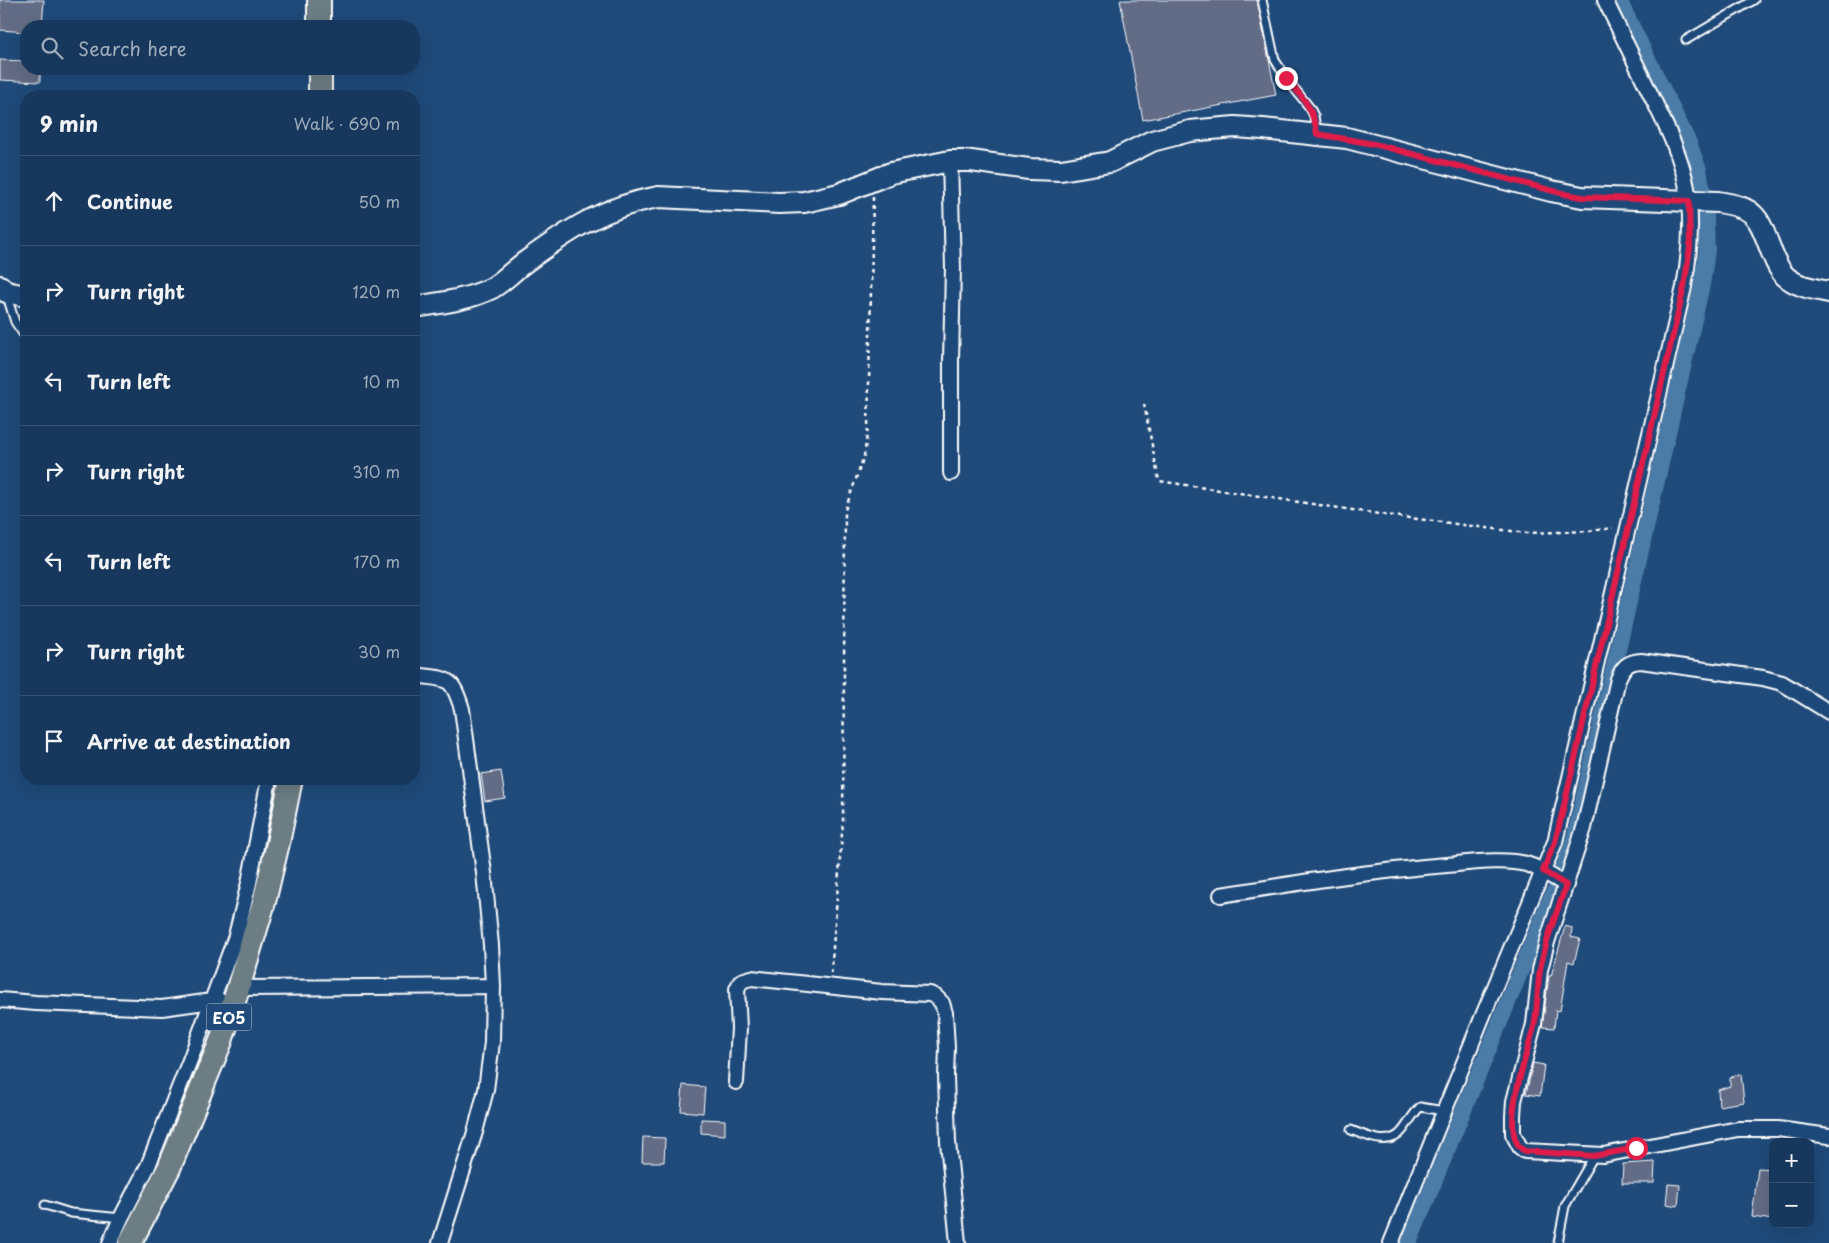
<!DOCTYPE html>
<meta charset="utf-8">
<style>
:root{--surface:#17385c;--page:#244365;--text:#f1f3f6;--muted:#9eacbb;--line:#365272}
body{margin:0;font-family:"Playpen Sans",sans-serif;background:var(--page);color:var(--text)}
.controls{position:absolute;right:15px;bottom:15px;display:grid;overflow:hidden;border-radius:10px;box-shadow:0 5px 20px #0002}
.controls button{width:45px;height:45px;display:grid;place-items:center;padding:0;border:0;border-bottom:1px solid var(--line);background:var(--surface);color:var(--text);font:25px sans-serif}
.stop{position:absolute;width:15px;height:15px;margin:-11px;border:4px solid #e11d48;border-radius:50%;background:#fff}
.stop.end{background:#e11d48;border-color:#fff;box-shadow:0 1px 5px #0008}
.list{margin:0;padding:0;list-style:none}
h2{display:flex;justify-content:space-between;align-items:center;height:65px;margin:0;padding:0 20px;font-size:21px}
h2 small{font-size:16px;font-weight:400;color:var(--muted)}
.list li{display:grid;grid-template-columns:32px 1fr auto;gap:15px;align-items:center;box-sizing:border-box;height:90px;padding:0 20px;border-top:1px solid var(--line)}
.list b{display:block;font-size:19px;white-space:nowrap}
.list em{font-size:16px;font-style:normal;color:var(--muted)}
.icon{flex:none;width:28px;height:28px;fill:none;stroke:currentColor;stroke-width:2;stroke-linecap:round;stroke-linejoin:round}
.map{position:relative;flex:none;width:1829px;height:1243px;overflow:hidden}
.search{position:absolute;background:var(--surface);box-shadow:0 5px 20px #0002;left:20px;top:20px;width:400px;height:55px;display:flex;align-items:center;gap:12px;box-sizing:border-box;padding:0 18px;border-radius:20px;color:var(--muted);font-size:19px}
.panel{position:absolute;background:var(--surface);box-shadow:0 5px 20px #0002;left:20px;top:90px;width:400px;height:695px;border-radius:20px}
.map>svg:first-child{display:block}
.lines{fill:none;stroke-linecap:round;stroke-linejoin:round}
.canal{stroke:#4b7ba8;stroke-width:16}
.building{fill:#636c86;stroke:#fff}
.lane-casing{stroke:#fff;stroke-width:11}
.street-casing{stroke:#fff;stroke-width:18}
.secondary-casing{stroke:#fff;stroke-width:24}
.primary-casing{stroke:#fff;stroke-width:26}
.path{stroke:#fff;stroke-width:2.5;stroke-dasharray:4 4;stroke-linecap:butt}
.lane{stroke:#1f4a7a;stroke-width:7}
.street{stroke:#1f4a7a;stroke-width:14}
.secondary{stroke:#1f4a7a;stroke-width:20}
.primary{stroke:#6c7e84;stroke-width:22}
.route{stroke:#e11d48;stroke-width:6}
.labels{text-anchor:middle;dominant-baseline:central;stroke-width:4;stroke-linejoin:round;paint-order:stroke}
.shield{fill:#1f4a7a;stroke:#bcc9d7;stroke-width:1}
.shield-label{font-size:16px;font-weight:bold;fill:#fff}
</style>
<div class="map">
<svg width="1829" height="1243" viewBox="0 0 1829 1243">
<rect width="100%" height="100%" fill="#1f4a7a"/>
<filter id="ink" filterUnits="userSpaceOnUse"><feTurbulence type="fractalNoise" baseFrequency=".02" numOctaves="2"/><feDisplacementMap in="SourceGraphic" scale="10" xChannelSelector="R" yChannelSelector="G"/><feConvolveMatrix kernelMatrix="1 2 1 2 8 2 1 2 1" color-interpolation-filters="sRGB"/></filter>
<g filter="url(#ink)">
<g class="lines">
<path class="canal" d="M1619,0l70,143 10,27 5,27
M1560,876l13,-32 7,-29 122,-530 5,-34 -1,-34
M1409,1243l144,-350"/>
</g>
<path class="building" d="M0,0h44l-2,26h-16v6l-26,-2z
M1120,0h137l19,95 -133,25z
M0,60l26,1v8h14v13l-40,-2z
M501,771l4,27 -20,3 -4,-27z
M1565,926l7,2 -1,9 9,2 -6,24 -6,-2 -8,50 -4,-1 -2,18 -12,-1 7,-51h2z
M1533,1063l11,2 -4,31 -14,-2z
M1741,1074l3,28 -25,4 -1,-16 12,-4v-9z
M683,1085l22,2 -2,26 -22,-2z
M701,1119l24,1v15l-24,-2z
M643,1137l22,1 -1,24h-22z
M1655,1162l-1,21h-32l1,-19z
M1758,1168l15,1v51l-21,-3z
M1668,1184l12,1 -2,21 -12,-2z"/>
<g class="lines">
<defs>
<path id="lane" d="M1262,0l13,60 11,18 24,30 4,8 3,18
M1686,40l68,-40
M7,296l8,26 11,16
M1351,1130c16,6 39,18 52,0 6,-8 10,-16 17,-23l24,4
M45,1205l26,8 50,5
M1558,1243l7,-37 29,-50"/>
<path id="street" d="M950,161l3,107 -2,93v112
M414,675c34,5 37,-1 48,34l22,164 7,72 2,41
M1829,712l-47,-29 -19,-5 -122,-17c-14,1 -18,6 -23,18l-34,149 -37,114 -7,28 -6,54 -20,77 -1,15v18l7,13 5,4 78,4 135,-26h40l51,7
M1221,895c75,-12 150,-24 226,-30 23,-2 56,-7 79,-1 14,4 28,14 40,21
M238,988l255,-2 -1,56 -6,48 -11,42 -35,111
M0,1000l36,3 126,5 57,-8
M736,1082l3,-54 -2,-39 4,-8 10,-3 131,14 48,2 6,3 6,6 3,10 2,35 -1,28 2,66 10,101
M110,1243l11,-25 27,-52 42,-106 46,-124 13,-53 20,-104
M1391,1243l93,-230 71,-171 129,-555c6,-33 9,-65 3,-99 -6,-34 -22,-64 -37,-95 -15,-31 -30,-62 -45,-93"/>
<path id="secondary" d="M0,286l6,6 20,4
M414,307c26,-4 54,-7 78,-19 12,-7 22,-18 33,-26 44,-32 78,-55 133,-65l121,6 25,-1 35,-8 52,-21 59,-12h21l58,8 32,1 49,-8 42,-21 38,-10 21,-2 24,-2 28,2 84,9 204,53 31,6 136,5c40,6 40,15 54,51 3,8 7,17 13,23 12,11 30,13 44,16"/>
<path id="primary" d="M319,0v26
M320,69v27
M130,1243l39,-75 52,-127 15,-46 28,-93 14,-59 13,-64"/>
</defs>
<use href="#lane" class="lane-casing"/>
<use href="#street" class="street-casing"/>
<use href="#secondary" class="secondary-casing"/>
<use href="#primary" class="primary-casing"/>
<path class="path" d="M1144,404l15,77 220,33 147,19 64,-2 23,-3
M831,973l12,-152 2,-311 19,-54 4,-28 5,-231"/>
<use href="#lane" class="lane"/>
<use href="#street" class="street"/>
<use href="#secondary" class="secondary"/>
<use href="#primary" class="primary"/>
</g>
</g>
<g class="lines" filter="url(#ink)">
<path class="route" d="M1286,78c17,20 27,29 31,56l57,10 191,50 17,3 107,4 1,47 -6,39 -120,519 -9,36 -12,29 23,14c-9,28 -21,56 -26,85 -3,18 -2,38 -6,57 -6,24 -38,110 -9,124l69,5 42,-8"/>
</g>
<g class="labels">
<rect class="shield" x="206.5" y="1003.5" width="45" height="27" rx="4"/>
<g class="shield-label">
<text x="229" y="1017">ΕΟ5</text>
</g>
</g>
</svg>
<div class="controls">
<button>+</button>
<button>−</button>
</div>
<div class="stop" style="left:1636px;top:1148px"></div>
<div class="stop end" style="left:1286px;top:78px"></div>
<div class="search"><svg class="icon" aria-label="search" viewBox="0 0 24 24"><circle cx="10" cy="10" r="6"/><path d="M15 15l6 6"/></svg>Search here</div>
<section class="panel">
<h2>9 min<small>Walk · 690 m</small></h2>
<ul class="list">
<li><svg class="icon" aria-label="ahead" viewBox="0 0 24 24"><path d="M12 20V5M6 11l6-6 6 6"/></svg><div><b>Continue</b></div><em>50 m</em></li>
<li><svg class="icon" aria-label="right" viewBox="0 0 24 24"><path d="M7 20v-9h11M14 6l5 5-5 5"/></svg><div><b>Turn right</b></div><em>120 m</em></li>
<li><svg class="icon" aria-label="left" viewBox="0 0 24 24"><path d="M17 20v-9H6M10 6l-5 5 5 5"/></svg><div><b>Turn left</b></div><em>10 m</em></li>
<li><svg class="icon" aria-label="right" viewBox="0 0 24 24"><path d="M7 20v-9h11M14 6l5 5-5 5"/></svg><div><b>Turn right</b></div><em>310 m</em></li>
<li><svg class="icon" aria-label="left" viewBox="0 0 24 24"><path d="M17 20v-9H6M10 6l-5 5 5 5"/></svg><div><b>Turn left</b></div><em>170 m</em></li>
<li><svg class="icon" aria-label="right" viewBox="0 0 24 24"><path d="M7 20v-9h11M14 6l5 5-5 5"/></svg><div><b>Turn right</b></div><em>30 m</em></li>
<li><svg class="icon" aria-label="arrive" viewBox="0 0 24 24"><path d="M6 21V4h12l-3 4 3 4H6"/></svg><div><b>Arrive at destination</b></div></li>
</ul>
</section>
</div>
